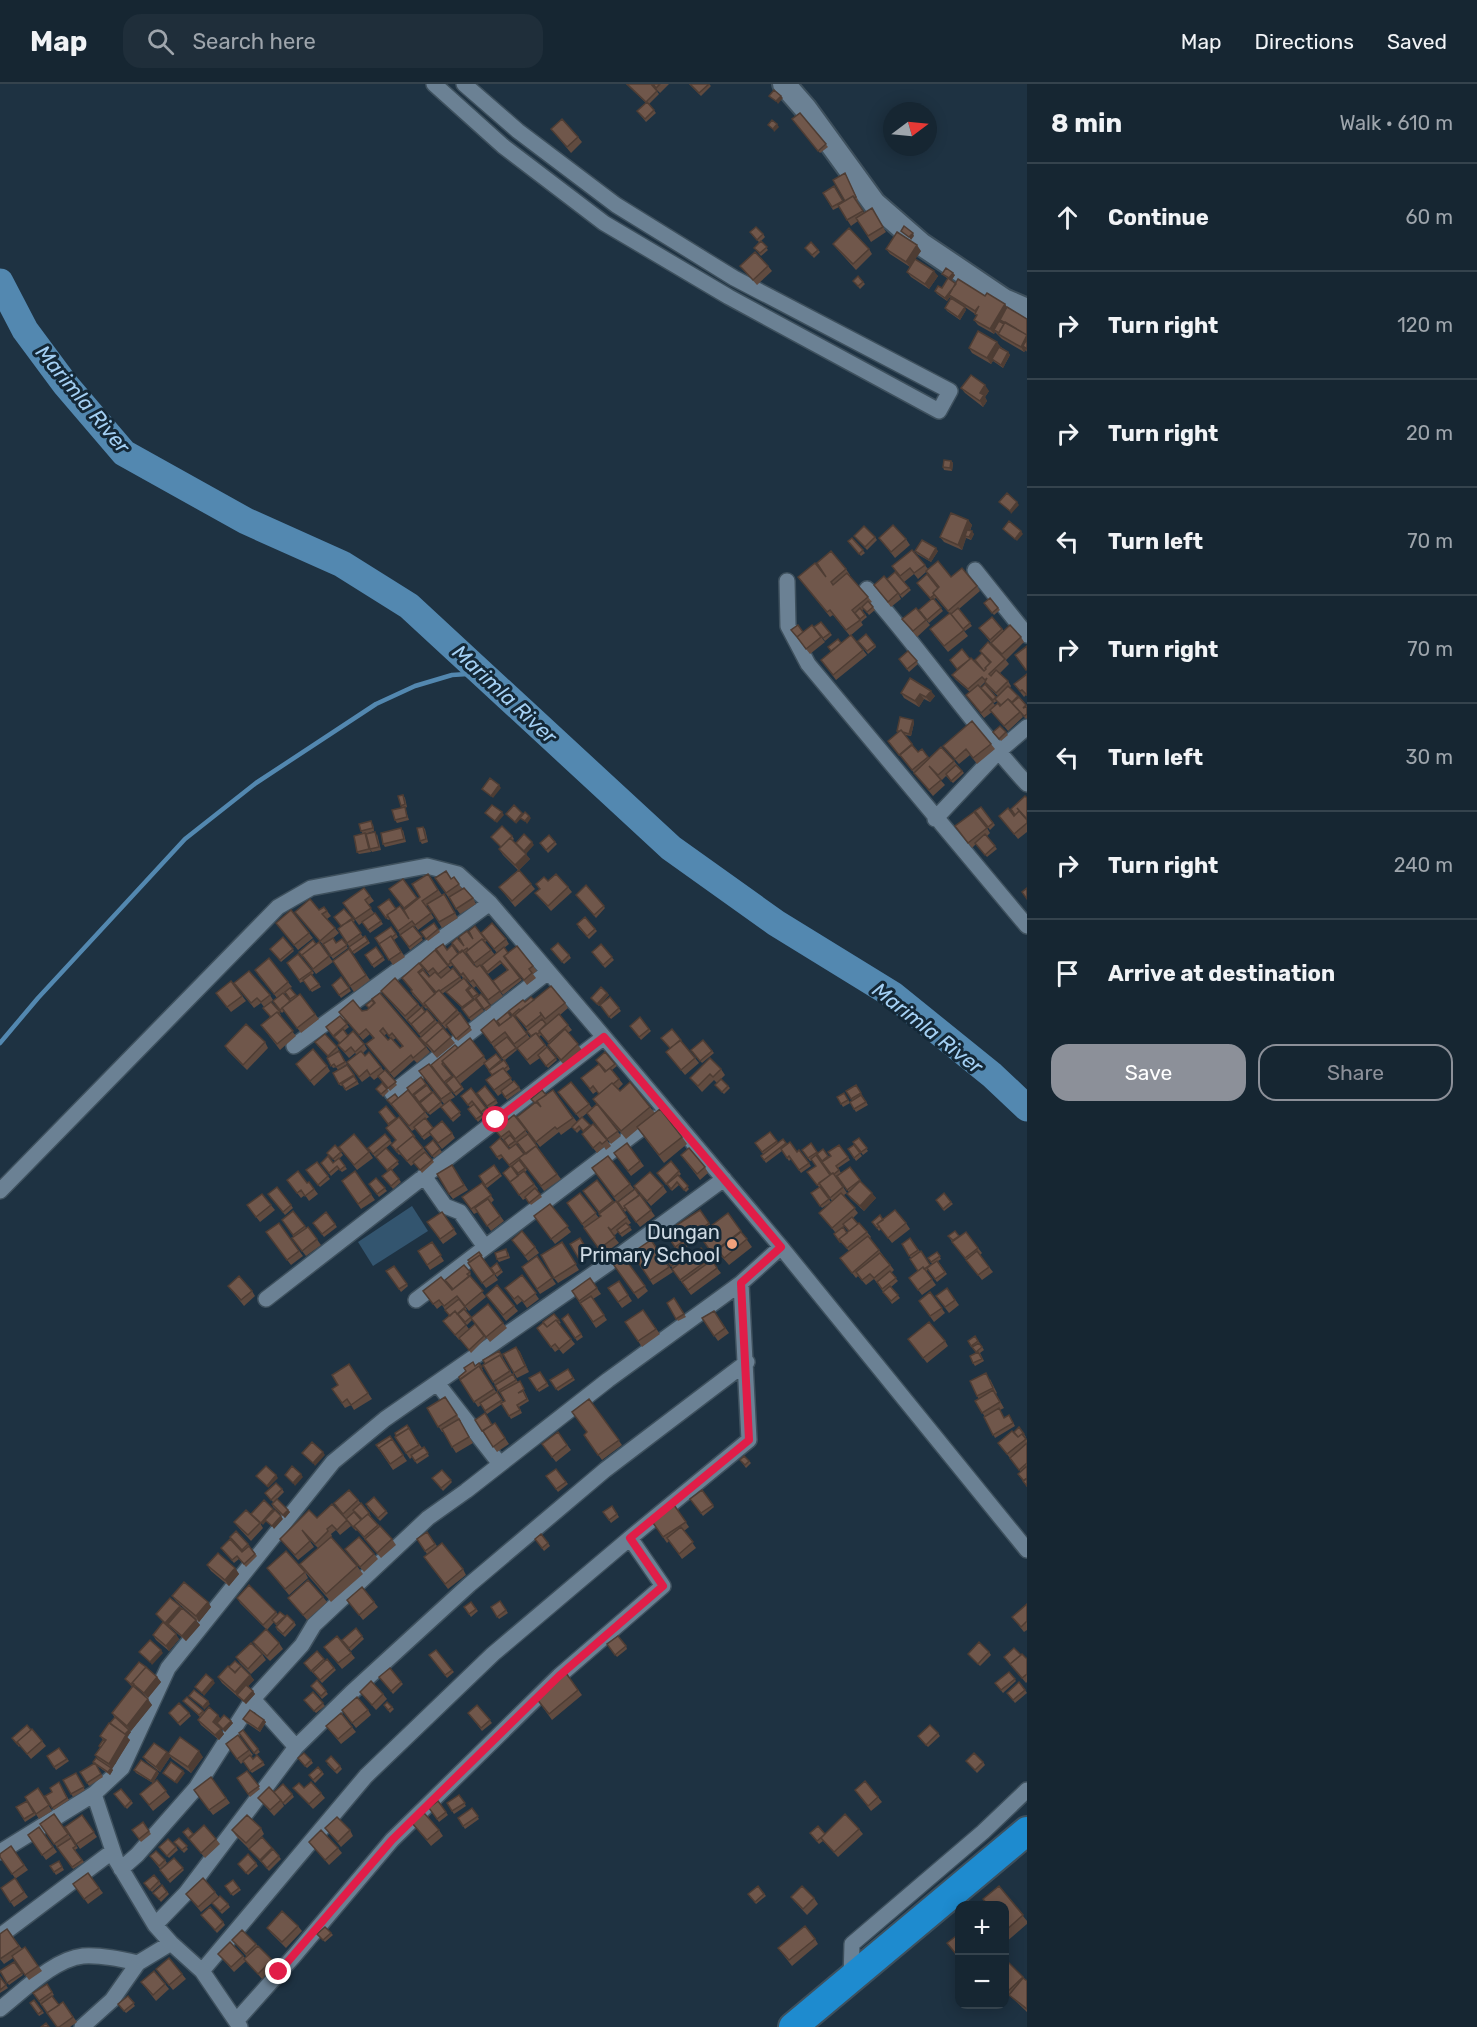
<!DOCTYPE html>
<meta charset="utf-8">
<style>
:root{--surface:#162632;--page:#1f2e3a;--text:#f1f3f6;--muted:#9ea5ac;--line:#35434d;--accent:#8c9099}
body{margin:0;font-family:Rubik,sans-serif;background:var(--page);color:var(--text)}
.controls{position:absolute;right:18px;bottom:18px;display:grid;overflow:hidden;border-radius:12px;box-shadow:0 3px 15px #0003}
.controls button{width:54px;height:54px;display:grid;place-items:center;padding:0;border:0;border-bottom:2px solid var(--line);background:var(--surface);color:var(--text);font:30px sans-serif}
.compass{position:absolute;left:883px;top:18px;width:54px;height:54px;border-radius:50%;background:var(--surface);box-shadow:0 3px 15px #0003;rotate:74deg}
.stop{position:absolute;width:18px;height:18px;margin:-14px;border:4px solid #e11d48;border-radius:50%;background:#fff}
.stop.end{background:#e11d48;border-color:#fff;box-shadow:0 2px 6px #0008}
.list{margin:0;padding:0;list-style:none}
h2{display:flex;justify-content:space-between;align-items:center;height:78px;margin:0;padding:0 24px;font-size:26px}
h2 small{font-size:20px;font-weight:400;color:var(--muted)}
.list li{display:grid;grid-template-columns:39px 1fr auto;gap:18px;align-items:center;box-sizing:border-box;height:108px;padding:0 24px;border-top:2px solid var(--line)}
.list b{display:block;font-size:22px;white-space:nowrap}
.list em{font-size:20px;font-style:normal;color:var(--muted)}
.actions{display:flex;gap:12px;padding:18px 24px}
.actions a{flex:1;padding:14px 0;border:2px solid var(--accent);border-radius:18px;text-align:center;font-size:21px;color:var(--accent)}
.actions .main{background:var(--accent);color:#fff}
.icon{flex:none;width:33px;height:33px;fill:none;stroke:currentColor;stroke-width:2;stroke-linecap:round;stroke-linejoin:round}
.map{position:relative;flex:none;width:1027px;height:1943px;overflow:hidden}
header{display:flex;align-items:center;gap:36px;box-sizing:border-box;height:84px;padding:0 30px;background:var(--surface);border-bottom:2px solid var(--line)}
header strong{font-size:28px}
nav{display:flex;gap:33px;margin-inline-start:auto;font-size:21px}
.search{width:420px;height:54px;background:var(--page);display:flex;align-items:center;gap:15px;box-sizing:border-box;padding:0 21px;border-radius:18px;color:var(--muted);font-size:22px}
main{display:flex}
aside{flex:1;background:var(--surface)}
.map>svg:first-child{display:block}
.green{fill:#33556f}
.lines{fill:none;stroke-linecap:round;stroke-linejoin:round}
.stream{stroke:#5388b0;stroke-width:4.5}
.river{stroke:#5388b0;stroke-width:27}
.street-casing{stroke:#3e505d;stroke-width:18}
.secondary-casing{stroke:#3e505d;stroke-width:26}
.highway-casing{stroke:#3e505d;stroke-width:32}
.street{stroke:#6b8194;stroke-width:15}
.secondary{stroke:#6b8194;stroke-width:22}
.highway{stroke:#1e8bcf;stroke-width:28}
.wall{fill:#604b40;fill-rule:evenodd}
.shaded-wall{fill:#4e3d34}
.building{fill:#70574b;stroke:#4e3d34;stroke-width:1.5;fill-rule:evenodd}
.route{stroke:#e11d48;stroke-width:8}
.poi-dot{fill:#f1a17c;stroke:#142837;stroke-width:2}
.labels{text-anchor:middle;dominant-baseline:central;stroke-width:6;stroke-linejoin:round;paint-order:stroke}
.poi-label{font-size:20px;fill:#cedae4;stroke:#142837;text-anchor:end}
.water-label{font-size:21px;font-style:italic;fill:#a4d0f4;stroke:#142837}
</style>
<header>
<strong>Map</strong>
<div class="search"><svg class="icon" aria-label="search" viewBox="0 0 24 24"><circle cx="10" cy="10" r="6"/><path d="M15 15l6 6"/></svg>Search here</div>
<nav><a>Map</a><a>Directions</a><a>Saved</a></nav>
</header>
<main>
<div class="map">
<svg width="1027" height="1943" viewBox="0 0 1027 1943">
<rect width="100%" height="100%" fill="#1e3242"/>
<path class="green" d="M412,1122l16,25 -55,35 -15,-24z"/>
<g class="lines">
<path class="stream" d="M0,959l38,-45 147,-159 71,-56 120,-79 39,-18 37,-11 31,-2"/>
<path class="river" d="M0,198l25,48 40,54 59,69 122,68 96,43 67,42 262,242 105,75 117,72 99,80 35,33"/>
<defs>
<path id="street" d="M434,0l69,62 101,77 125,74 210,114 11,-20 -216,-113 -118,-73 -98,-74 -54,-47
M975,486l52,65
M787,497l1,45 20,38 219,262
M867,505c56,63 103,133 160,195
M935,735l63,-67 29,-25
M294,962l196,-143
M392,1009l156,-121
M424,1092l21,30 15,6 25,35
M0,1107l278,-284 33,-19 116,-22 31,8 32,29 114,134 177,210 246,303
M266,1215l338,-262
M416,1216l239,-182
M437,1299l63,81
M253,1615l43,48
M94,1710l22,66 39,65 16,18 31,28 38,56
M0,1768l94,-58 28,-26 46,-100 165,-206 52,-43 224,-156 115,-84
M121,1785l16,-14 59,-67 57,-89 49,-54 12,-20 114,-107 38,-27 142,-111 133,-97 40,-36
M155,1841l31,-32 110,-146 55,-54 118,-108 136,-115 142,-108
M0,1852l113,-85
M202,1887l164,-195 127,-122 137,-116 119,-98 -8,-157
M851,1895l1,-35 131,-112 44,-42
M0,1925c23,-18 54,-50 83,-53 19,-1 37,3 55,7
M237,1936l57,-64 98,-116 167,-164 104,-90 -33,-48
M82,1943l30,-27 26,-37 33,-20"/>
<path id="secondary" d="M784,0l21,24 69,95 47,41 83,56 23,10"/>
<path id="highway" d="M793,1943l234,-196"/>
</defs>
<use href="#street" class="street-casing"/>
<use href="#secondary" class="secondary-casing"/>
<use href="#highway" class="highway-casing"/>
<use href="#street" class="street"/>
<use href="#secondary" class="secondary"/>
<use href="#highway" class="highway"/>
</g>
<path class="wall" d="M626,0h25l8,10 -10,10 7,9 -10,9 -9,-11 9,-8z
M651,0h18l-9,9z
M689,0h20l2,2 -10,10z
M800,29l28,34 -8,6 -28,-34z
M551,45l27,8 4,5 -11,11z
M845,89l13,27h-1l7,13 11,1 11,18 -15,10 -13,-21 -7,5 -12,-19 -6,3 -10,-17 11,-7 9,16 2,-1z
M763,150l2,3 -4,4 7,9 -7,6 -7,-8 5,-6 -7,-7z
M833,160l36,5 3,5 -16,16 -19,-21z
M805,164l13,2 2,2 -6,6z
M886,165l35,2 -6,8 23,17 -9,13 -18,-12 -4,-5 3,-5 -20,-13z
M740,182h28l4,5 -15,14z
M942,190l13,1 -4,6 5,3 49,20 2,3 20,12v33l-1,-2 -2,2 -22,-13 -7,-7 -1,2 -16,-9 -4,-5 3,-4 -2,-2 -13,-9 4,5 -6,10 -13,-9 -2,-3 7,-9 -2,-2 -3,4 -10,-7 -2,-3 7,-3 6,-9z
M853,197l10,1 2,2 -5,5z
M1001,263l7,5 2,3 -7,13 -10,-7 -2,3 -19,-11 -3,-5z
M961,304l28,3 -4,6 2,4 -4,6 -18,-14z
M951,377l2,2 -1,8 -8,-1 -1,-3z
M968,436l4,5 -2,6 4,3 -3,6 -5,-2 -4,12 -18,-8 -4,-5z
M854,452l21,1 2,3 -10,10z
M852,454l13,15 -4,3 -13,-15z
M879,454l27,1 4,6 -15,13z
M912,466l16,19 49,17 3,5 -21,18 13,17 -7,5 -13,-16 16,21 -20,16 -14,-17 16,-21 -14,-16 -2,1 9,12 -14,12 -10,-13 12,-10 -14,-17 22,4 -13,-15 -8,7 -4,-5 -10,8 -12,-16z
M915,467h23l-7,11 -14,-8z
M846,485l4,6 -1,1 19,21 4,5 -2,1 5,7 -6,5 -5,-6 -2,1 5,7 -6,5 -1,-2 3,5 -13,11 -17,-21 -3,2 -32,-40h28z
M887,495l22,9 2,2 -9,8z
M878,506l20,3 3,6 -10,8z
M990,514l10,12 -6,5 -10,-12z
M992,533l12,14 17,6 3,5 -18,18 -11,-12 -16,-20z
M902,535l24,1 4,5 -13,12z
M821,538l11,13 -7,6 -11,-14z
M791,546l12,2 18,5 4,5 -15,12z
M858,557l17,4 1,2 -8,7z
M841,559l22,7 4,5 -31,25 -15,-20z
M908,567l10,13 -9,8 -10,-13z
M982,569l23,6 4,5 -9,9 8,8 3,5 -1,2 17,18v12l-1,1 -5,-5 2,3 -15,14 -16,-19 -8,6 -18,-23 4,-3 -14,-12 -4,-5 6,-5 -8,-10 20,-1 14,12zM985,598l3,5 10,9 -2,1 -13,-7 11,13 3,-2 4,4h-6l-15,-18z
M1027,590v22l-1,-1 -2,2 -10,-13z
M910,594l25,18 -5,6 -6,-3 -5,8 -15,-9 -3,-5z
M913,636l1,3 -3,13 -6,-1 13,17 4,-3 7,9 25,3 10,12 -11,10 -7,-7 -4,4 -6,-5 9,10 -12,11 -45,-55 10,-8 -1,-2z
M993,648h13l2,3 -7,6z
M991,660l4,5 -18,15 -7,-9 -11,9 -16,-18z
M403,711l2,3 2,9 -2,1 4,12 -12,3 -2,-3 7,-13 -1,-1z
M981,723l14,18 -5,5 -15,-19z
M999,732h15l13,4v12l-9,7z
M373,740l1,7 -9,3 1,2 5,16 -12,2 -2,-2 6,-18 -2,-3z
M955,742l32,2 3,5 -3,3 10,13 -10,8 -11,-13 -4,4z
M423,743l2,2 3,13 -6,2 -2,-3z
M403,746l3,12 -21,5 -2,-3z
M377,750l4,16 -9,2 -2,-3z
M512,752l2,3 -2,2 18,18 -11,11 16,19 -20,18 -16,-20 19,-17 -15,-15 -4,-6 2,-2 -10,-10z
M555,758l2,2 -9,9 -8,-10z
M428,790l14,21 2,-1 3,5 11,19 -16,10 -14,-23 -2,1 8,12 -16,12 -3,-4 -1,1 9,13 -13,10 -20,-31 -2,1 -10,-13 18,2 13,10 -5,-10 -15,-20 14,-10 15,20 2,-2z
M454,793l8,12 11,9 3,6 -16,10 -25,-36 16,1z
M548,797l20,6 4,5 -21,19 -16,-18 5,-4 -4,-5z
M586,801l19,23 -9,10 -18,-21z
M364,804l10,13 -6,4 6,8 -15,12 -16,-22z
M324,823l7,9 -4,3 12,14 -6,5 3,5 6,-4 6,9 -15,11 -9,-13 -29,-34 24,-2z
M344,825l11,12 -2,1 10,15 2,-1 5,7 -16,11 -16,-25 3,-2z
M375,829l8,11 -13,9 -8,-11z
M434,839l6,9 -12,9 -7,-9z
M475,842l12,15 -2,1 10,13 2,-2 -12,-15 21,1 3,5 -5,4 4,5 25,13 4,5 -4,3 3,4 -9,7 -20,-26 -1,1 16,20 -19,15 -10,-14 14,-11 -5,-7 -14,11 -6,-9 -1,1 22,30 -12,9 -15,-19 -2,2 -8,-9 -1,1 6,7h1l7,9 12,11 -5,4 -9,-12 -2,1 9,11 -13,10 -9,-13 -16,-16 17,-14 -10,-13 -3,2 -14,-18 11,1 11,4 6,-8 9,-7zM466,869l10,13 -2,-1 -9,-11zM468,908h1l5,7 -1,1z
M391,843l7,10 -4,3 11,17 -12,8 -18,-27z
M578,843l17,2 2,2 -8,8z
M280,844l29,5 4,5 -15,12z
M283,853l11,14 -13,11 -11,-13z
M319,858l14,20 -17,12 -17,-22z
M601,860l13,16 -9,8 -11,-13z
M376,863l9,13 -11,8 -9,-13z
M349,865l21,31 -16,12 -21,-31z
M435,866l16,20 2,-2 9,12 -20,14 18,19 12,17 -14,11 -11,-14 -1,2 -19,-21 -1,1 -14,-15v-4l-10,-12 21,-10 6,9 1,-1 -10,-13zM420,890l16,19 -1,1 -15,-19z
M553,868l16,3 2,3 -7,6z
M298,870l16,19 -2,2 9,12 -9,5 -8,-11 -4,2 -1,-3z
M258,891l30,7 4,5 -2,1 7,9 3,-3 19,25 -18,14 -17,-22 -2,2 -7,-9 2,-6zM285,909l6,8v1l-7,-8z
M341,893l10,14 -10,7 -9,-13z
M231,897l15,20 -15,11 -15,-19z
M234,899l36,12 3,5 -2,2 10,13 -1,1 16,20 -16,14 -19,-25 9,-8 -6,-10 -3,-4 -7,5z
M381,907l37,13 7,8 2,-2 28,33 -18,15 -15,-17 -1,-4z
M607,909l2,2 -9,10 10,-8 11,14 -10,8 -11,-14 -1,1 -8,-8z
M534,916l31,3 3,5 -8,7 12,15 -4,3 14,17 -18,15 -13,-15 -3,-5 1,-1 -8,-9 -2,2 18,23 -9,8 -8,-10 -10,7 -22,-28v1l9,12 -12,10 5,9 -4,3 7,10 1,-1 7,9 -14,10 -5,-7 -4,3 -12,-16 6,-5 -8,-11 -24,20 -2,-2 6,7 -8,7 -25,-31 27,-17 12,-10 17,23 9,-7 6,8 2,-1 -23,-31 18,-4 13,-10 -3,-5 16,-9zM516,932l12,15 3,5 -1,2 -15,-21zM445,981l9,11 -1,1 -9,-11z
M362,927l64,36 4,5 -13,11 -3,-3 -20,18 -28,-34 7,-6 -3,-4 -7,6 -24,-28zM387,949l3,5 -2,2 -4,-4zM396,954l6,8 -2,2 -7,-8z
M340,932l9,11 -5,4 4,5 16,8 3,5 -4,4 2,3 4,-4 15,19 1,-1 12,15 -7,6 -12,-14 -4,3 -4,-4 -8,6 -15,-20 10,-7 -2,-2 -6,5 -7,-8 -4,-5 1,-2 -13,-16z
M640,933l11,14 -10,9 -11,-14z
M703,956l11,13 -12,10 -11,-13z
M265,958l3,6 -21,22 -19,-19 -3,-5z
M317,961l20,2 2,3 -3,3 3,-2 8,13 -9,6 -2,-3 -3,1 -6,-10 1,-1z
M605,968l12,14 -5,4 11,14 -5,5 2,2 30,16 5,6 27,24 5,7 -23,19 -26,-34 -12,10 -21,-25 16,22 -10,8 -24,-31 -7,6 -22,-27 31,12 3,4 5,-4 -4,-5 6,-5 -2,-3 -4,3 -12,-16 18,-14z
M666,968l29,6 4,5 -14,12z
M296,980l31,2 3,5 -16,15z
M347,981l12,19 -13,7 -3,-6 -2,1 -2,-2z
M721,985l4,6 -8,8 -3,-3 -12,12 -12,-14z
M419,987l32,21 4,5 -5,3 11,15 -8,7 -12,-15 3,-3z
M426,1000l6,9 11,12 -13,10 -23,-27z
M715,1001l13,1 2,2 -6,6z
M856,1001l12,20 -12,7 -2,-3 -2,-9 -6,-9z
M485,1002l13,17 -9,6 -12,-16z
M471,1004l17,22 -5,4 -9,-10 -1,1 1,-1 9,13 -5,5 -10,-13 2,-2 -9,-11z
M376,1005h11l2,2 -6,6z
M553,1006l24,32 5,-5 8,9 17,14 4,6 -5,4 -2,-3 -7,6 -15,-19 2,-2 -3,-3 -4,4 -5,-6 -11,8 -2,-3 -19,15 -23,-30z
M844,1009l6,10 -7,4 -6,-10z
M398,1014l27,14 4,5 -3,2 7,9 19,5 3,5 -13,11 -11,-14 -7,5 -9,-11 -3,2 -25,-31z
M386,1022l11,13 2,-2 35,45 -12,11 -7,-10 -4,3 -11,-12 -1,1 -8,-10 5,-5 -7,-14 -10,-14z
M514,1031l47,64 -17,12 -23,-31 -1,1 7,9 -2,2 13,17 -1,1 5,7 -11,8 -5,-7 -3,2 -10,-13 -3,-20 -7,-10 -4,3 -9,-13 19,2 1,-1 -15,-18zM512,1053l13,17 -1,1 -8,-11h1zM513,1083l6,8 -1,1 -6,-8z
M770,1048l8,11 5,-4 4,5 10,8 2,-2 12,16 -10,7 -10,-14 -2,2 -7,-10 -16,12 -5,-7 2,-2 -8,-11z
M385,1050l7,9 -17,14 -7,-9z
M859,1054l9,13 -5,4 -10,-13z
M433,1056l9,12 -8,6 -9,-11z
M627,1059l17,23 -13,10 -17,-23z
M811,1059l7,10 5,-4 6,8 10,-12 11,15 -12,8 3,5 -5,3 11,17 -3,2 14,18 -5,5 5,6 9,8 4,5 -1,1 24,32 -3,3 7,8 -7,6 9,11 -8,6 -18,-25 -8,6 -8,-9 -2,2 -16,-20 9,-7 -14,-15v-4l-16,-19 13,-12 -11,-15 -1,1 11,15 -9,6 -11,-15 8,-6 -12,-15 9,-6 -4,-6 -2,1 -8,-11zM818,1071l13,19 -1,1 -14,-19zM844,1142l5,6 -2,1 -4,-6z
M335,1061l8,10 -4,4 8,10 -5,3 -3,-3 -8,7 -10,-13h12l2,-2 -8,-8z
M854,1061l8,11 -6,5 -8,-12z
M339,1063l30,5 4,6 -16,12z
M386,1064l13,16 -7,6 9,12 -8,7 -11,-13 6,-5 -12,-14z
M681,1071l24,12 3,6 -8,7z
M608,1072l26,33 -17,13 -25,-34z
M671,1077l10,13 -2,2 10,13 -3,3 -7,-7 -7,6 -15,-18z
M317,1078l13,17 -10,8 -14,-17z
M494,1081l8,11 -15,12 -8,-12z
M355,1087l20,29 -14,9 -19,-28z
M456,1087l12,19 -15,9 -4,-5z
M837,1092l24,6 15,16 -12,13 -13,-12 -4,-5 2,-2z
M376,1094l11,13 -8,6 -10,-13z
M287,1096l20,3 2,-1 9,12 -9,7 -4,-6 -4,3z
M597,1096l17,22 2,-1 15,22 -3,2 4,5 -10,7 -4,-5 -3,3 -4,-2 8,10 -16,11 -36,-51 13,-10 19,25 2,-2 -18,-25z
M482,1099l12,17 -3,3 13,18 -13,10 -13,-19 -4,2 -12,-17z
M634,1102h29l4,6 -16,14z
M262,1110l13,16 -15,12 -13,-17z
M268,1110l23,11 2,3 -8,7z
M640,1111l15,21 -15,11 -13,-17 -2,2 -7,-10z
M936,1116l15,2 2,2 -9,7z
M550,1120l21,28 -16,12 -21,-28z
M700,1126l11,16 17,-13 24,34 -23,18 -7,-8 -5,3 -16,-23 -22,15 -10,-14z
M293,1127l13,17 2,-1 13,18 -15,11 -14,-18 2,-1 -12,-17z
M326,1128l11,15 -13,10 -11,-14z
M442,1128l15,22 -14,10 -16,-22z
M872,1138l34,1 4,6 -18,14 -11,-14 -2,2z
M279,1139l24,33 -12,9 -25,-33z
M955,1147l4,6 7,-5 16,21 -2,2 13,17 -11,8 -26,-33 -8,-11z
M580,1154l11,18 -10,6 -2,-3z
M910,1154l21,28 1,-2 -4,-6 9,-6 4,7 -3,2 9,13 -10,8 -9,-12 -2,1 10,14 -14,10 -13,-17 9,-7 -7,-13 -9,-14z
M512,1156l23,7 4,6 -11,8z
M651,1156l22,32 -20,13 -21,-32z
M432,1158l12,19 -14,9 -12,-19z
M562,1158l17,28 -21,13 -4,-5z
M685,1164l5,9 11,-9 20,25 -30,22 -19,-26h1l-6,-9z
M479,1168l19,28 -12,8 -18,-25z
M508,1168l2,6 -11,4 -2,-3z
M537,1172l19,28 -16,10 -18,-27z
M623,1172l25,35 -10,8 -25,-35z
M497,1179l6,9 -6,5 -6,-9z
M464,1181l7,9 -2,2 17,21 -17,14 -8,-10 6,9h-1l5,8 32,5 4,5 -17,14 -18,-22 -5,5 -8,-9 10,13 6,-5 11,14 -15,15 -11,-14 -1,1 -16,-19 6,-5 -7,-11 -5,4 -14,-18 29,-1z
M394,1182l14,20 -7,6 -15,-21z
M522,1191l17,24 -12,9 -5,-7 -5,4 -12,-17z
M590,1194l11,16 -8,5 14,21 -11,8 -24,-37z
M619,1197l13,20 -10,7 -14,-20z
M228,1202l24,5 3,5 -11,10z
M947,1204l12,17 -10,8 -13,-17z
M930,1208l15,21 -11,9 -15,-21z
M674,1214l12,19 -8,4 -11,-18z
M490,1216l24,6 4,5 -12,10z
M643,1226l17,24 -18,13 -17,-25z
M714,1227l15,22 -11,8 -16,-23z
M554,1230l7,9 -2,1 16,20 -12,10 -4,-5 -4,3 -18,-24z
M568,1230l15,23 -6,4 -2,-3z
M975,1252l9,14 -4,3 4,8 -9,5 -2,-3 3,-10 -8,-12z
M945,1257l3,5 -21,17 -15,-19z
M516,1263l4,5 9,20 -12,6 -3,-5z
M499,1267l13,23 6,8 3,2 8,17 -10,6 3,6 -11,6 -9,-15 -15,10 -6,-9 -3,2 -18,-27 19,-17 4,7 -1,1 21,31 2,-1 -22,-36z
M349,1280l23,35 -18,11 -3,-5 -6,3 -13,-19 6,-4z
M568,1285l7,11 -17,11 -8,-11z
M540,1288l9,14 -10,6 -10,-14z
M990,1295l7,14 -1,1 8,14 -4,2 4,8 5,-3 6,11 -20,12 -10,-21 -10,-16 4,-2 -2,-3z
M445,1313l16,24h-1l13,22 -17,10 -13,-21h-1l-15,-24z
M589,1315l33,46 -20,15 -18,-25 3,-3z
M495,1339l14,21 -12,8 -15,-21z
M407,1341l15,23 2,-1 5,9 -12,8 -5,-7 -2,2 -15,-22z
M1019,1343l7,10 -1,1 2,2v47l-9,-13 3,-2 -23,-29 20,-6z
M558,1348l13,18 -15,12 -14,-18z
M390,1352l17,25 -14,9 -17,-25z
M740,1376l9,1 2,2 -5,5z
M556,1385l12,15 -10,8 -12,-16z
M442,1386l10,12 -9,9 -11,-13z
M282,1405l2,3 -7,7 13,13 -5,6 -12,-11 -1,-3 1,-2 -8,-9z
M702,1406l12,17 -11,9 -13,-17z
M358,1416l11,13 2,3h-1l22,23 4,6 -15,13 -24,-28 -1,1 -8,-9 3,4 -11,9 -4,-5 -5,4 1,2 -1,1 26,29 6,8 -32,28 -26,-30 -5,-8 18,-16 -11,-11 7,10 -16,13 -18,-21 37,-21 30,2 -13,-17z
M674,1421l15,22 -5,4 12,17 -14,11 -13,-18 -2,2 -16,-23z
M612,1422l7,11 -8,6 -8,-11z
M367,1423l19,4 2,2 -8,8z
M234,1438l26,1 3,5 -12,13 -13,-14z
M427,1448l10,14 -10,8 -10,-15z
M232,1455l16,5 2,3 7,9 -11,11 -7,-8 -5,4 -11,-12h20z
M535,1455l13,4 2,3 -6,5z
M345,1465l29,5 4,5 -14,13z
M424,1473l39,12 3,6 -18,14z
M207,1481l28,3 4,6 -10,12 -18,-15z
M267,1484l38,4 3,6 -19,17z
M172,1512l36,6 3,5 -12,15 -23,-21z
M323,1513l4,5 -20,18 -19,-22z
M237,1514l39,14 2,3 2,-3 6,5 8,5 2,3 -11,12 -8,-7 -1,-3 1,-1 -3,-4 -7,8 -27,-27z
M347,1516l27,2 4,5 -15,13z
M500,1517l8,12 -9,6 -8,-12z
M471,1518l7,9 -7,6 -7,-10z
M1027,1520v26l-3,2 -12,-15z
M180,1522l16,14 4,5 -14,16 -16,-14 -1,1 10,11 -10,12 -13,-11 -3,-5 10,-13 -7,-8z
M356,1544l8,11 -13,12 -9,-11z
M253,1558l26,1 4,6 -13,12 -14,-14z
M607,1560l19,2 1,3 -10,8z
M324,1563l27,6 4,5 -13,11z
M317,1567l8,10 2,-2 9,11 -14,13 -18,-20z
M989,1568l2,3 -11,11 -12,-12z
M262,1570l4,6 -15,14 -11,-11 -4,-6z
M429,1571l23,15 2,2 -7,6z
M1021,1571l6,4v23l-1,1 -22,-26z
M1009,1588l7,9 -13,12 -8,-10z
M566,1589l16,22 -30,25 -16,-22z
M250,1591l4,5 -6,6 7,8 -9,10 -24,-21 -4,-6z
M157,1593l4,5 -13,16 -12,-11 -1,1 17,17 -21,26 -6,-5 6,6 -4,5 3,3 -18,29 1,1 -3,5 -14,-10 7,12 -14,9 -9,-14 14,-8 -1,-2 5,-3 -3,-4 5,-7 -1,-2 4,-6 -3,-4 11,-12 4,-6 -3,-5 20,-26 -7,-8z
M379,1593l22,5 2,2 -10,10z
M317,1596l11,14 -6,5 -9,-11z
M1025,1606l2,3 -12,10 -8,-10z
M313,1608l12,14 -9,7 -10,-11z
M360,1608l23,2 4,5 -11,11z
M183,1617l20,10 1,1 14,3 2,4 11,2 2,2 -8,9 -7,-7 -1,1 7,8 -5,6 -18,-15 -3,-5 2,-3z
M384,1621l8,2 2,2 -4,4z
M477,1621l15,18 -10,8 -14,-18z
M342,1626h26l3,5 -15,13z
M169,1629h20l2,3 -11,10z
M243,1635l21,1 2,2 -6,10 -15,-10z
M326,1642l26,1 4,5 -15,12z
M243,1646l17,22 -4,3 -17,-22z
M938,1649l2,3 -12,11 -8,-8z
M238,1651l15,20 -2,1 2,3 4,-4 8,10 -13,8 -9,-11 -2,2 -15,-20z
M12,1654l30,3 4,5 -15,13 -11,-13 -1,1z
M59,1664l10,13 -13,9 -9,-14z
M167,1668l3,5 -10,15 -13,-10 -4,-5z
M168,1670l35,3 -12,16 -19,-14z
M311,1676l2,3 -6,5 -7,-7z
M966,1677l17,1 2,3 -8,8z
M327,1680l13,2 2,3 -5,5z
M318,1683l6,7 -9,9 -4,-5z
M134,1686l25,3 -6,10 -17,-10z
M247,1687l13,18 -10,8 -13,-19z
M76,1689l9,17 -12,7 -10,-17z
M211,1693l19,26 -17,12 -19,-25z
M157,1696l13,17 -17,14 -13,-17z
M59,1698l10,18 -15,10 -9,-14 7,-4z
M38,1704l14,23 -13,8 -14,-22z
M293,1704l28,5 4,5 -12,11z
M121,1705l12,14 -6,6 -13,-15z
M855,1706l23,7 4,5 -11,9z
M274,1709l18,1 2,3 -9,8 -3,-3 2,4 -10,10 -16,-18z
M459,1711l7,11 -12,8 -7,-11z
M27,1717l9,14 -11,7 -9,-15z
M438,1717l10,14 -9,7 -10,-14z
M472,1724l7,11 -14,10 -7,-11z
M54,1730l24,34 -3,2 9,12 -11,7 -33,-45z
M82,1731l15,22 -17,12 -15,-22z
M143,1738l8,12 -10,8 -9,-12z
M412,1739l27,7 4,6 -12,10z
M39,1743l18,25 -11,8 -18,-25z
M261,1744l3,6 -15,15 -13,-13 -4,-6z
M325,1744l25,2 3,6 -12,11z
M859,1745l4,5 -25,23 -15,-16 -4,3 -7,-8z
M183,1748l33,7 4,5 -15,14z
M179,1754l9,11 -4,4 -10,-11z
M309,1758l29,6 4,5 -13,12z
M11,1762l17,24 -13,9 13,18 -14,10 -13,-19 14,-10 -15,-21z
M159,1763h17l2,3 -9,8z
M272,1764l9,11 -12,12 -20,-22z
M174,1774l10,12 -14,13 -10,-13z
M152,1775l13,1 2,3 -7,6z
M59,1777l5,9 -8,5 -6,-9z
M256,1779l2,3 -10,9 -10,-11z
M88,1789l15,20 -15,11 -15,-20z
M233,1796l8,10 -8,6 -8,-10z
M159,1797l2,3 -9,8 -8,-9z
M162,1801l7,9 -8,8 -8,-9z
M758,1802l8,10 -10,8 -8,-10z
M999,1802l28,35v3l-22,19v-38h-18l-4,-6z
M215,1808l4,5 -18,15 -15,-18z
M791,1813l23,1 4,6 -11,11 -12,-13z
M212,1819l16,1 2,3 -8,7z
M203,1833l20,5 2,3 -8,8z
M298,1842l4,5 -16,17 -15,-15 -4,-5z
M7,1845l15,20 3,-2 17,24 -13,9 -16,-22 -9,6 -4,-5z
M331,1849l2,2 -8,7 -8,-8z
M815,1855l3,5 -26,22 -14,-18z
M232,1856l24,4 16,16 3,5 -13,14 -16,-18 -12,11 -16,-18 25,2 2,2 2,-1z
M1005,1875l22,22v31l-22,-21z
M0,1888l22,1 1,2 -14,10z
M160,1890h22l4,5 -13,11z
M0,1893l8,11 -8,5z
M141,1898l24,2 4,5 -13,12z
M47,1900l7,11 -5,3 10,7 4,-3 14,20 -7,5h-13l-24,-34z
M128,1912l7,10 -9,7 -8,-9z
M34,1916l10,13 -5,3 -9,-13z"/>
<path class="shaded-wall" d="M781,12l2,2 -5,6 -2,-3z
M777,40l2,3 -5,5 -1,-3z
M913,149l1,3 -3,4 -2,-3z
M917,161l4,6 -11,16 -4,-5z
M934,187l4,5 -9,13 -4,-5z
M953,189l2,2 -4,6 -2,-3z
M956,200l-7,11 1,2 -3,4 -2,-3z
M1005,220l3,5 -8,11 1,1 -5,10 -2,-1 1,2 -1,2 -4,-5z
M965,223l1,3 -6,10 -2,-3z
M1027,252v12l-4,-2 3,4 -2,2 -3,-5z
M997,258l4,5 -10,17 -4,-6z
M1008,268l2,3 -7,13 -2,-3z
M985,301l4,6 -4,6 2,4 -4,6 -3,-6v-8z
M951,377l2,2 -1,8 -2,-3z
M1017,418l2,3 -8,9 -1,-3z
M968,436l4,5 -5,12 -2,-1 1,2 -4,12 -4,-5z
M972,447l2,3 -3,6 -2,-3z
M1021,447l2,3 -6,7 -2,-2z
M936,464l2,3 -7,11 -2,-2z
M931,607l4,5 -5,6 -4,-5z
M920,610l4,5 -5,8 -4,-6z
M913,636l1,3 -3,13 -2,-2z
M499,701l2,3 -8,10 -2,-2z
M502,728l2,3 -7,8 -2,-2z
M522,729l2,2 -8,9 -1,-2z
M529,732l2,2 -4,6 -2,-3z
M532,758l2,3 -8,9 -2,-3z
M526,770l4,5 -11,11 -4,-5z
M607,909l2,2 -10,11 -2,-2z
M872,1109l4,5 -12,13 -4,-5z
M516,1263l4,5 9,20 -4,-6z
M323,1368l2,3 -10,11 -2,-3z
M301,1390l2,3 -8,9 -2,-3z
M276,1391l2,3 -10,10 -1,-2z
M273,1425l2,2 -12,14 -2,-2z
M288,1426l2,2 -5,6 -2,-3z
M281,1432l2,3 -9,10 -2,-3z
M235,1484l4,6 -10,12 -4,-6z
M208,1518l3,5 -12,15 -3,-6z
M180,1522l3,5 -15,13 2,3 -1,1 -4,-5z
M196,1536l4,5 -14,16 -4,-5z
M176,1550l3,5 -10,12 -3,-5z
M161,1566l2,3 -11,12 -2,-3z
M250,1591l4,5 -16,17 -3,-5z
M157,1593l4,5 -13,16 -4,-5z
M213,1596l2,3 -11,13 -2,-3z
M253,1607l2,3 -9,10 -2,-3z
M148,1615l4,6 -21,26 -4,-5z
M208,1617l2,3 -6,6 -1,-3z
M218,1631l4,6 -6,6 -3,-5z
M264,1636l2,2 -6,10 -2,-3z
M231,1637l2,2 -8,9 -2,-3z
M221,1645l3,5 -5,6 -4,-5z
M129,1646l2,2 -4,5 3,3 -18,29 1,1 -3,5 -2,-3 3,-4 -2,-4 16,-29z
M199,1667l4,6 -12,16 -3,-6z
M167,1668l3,5 -10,15 -4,-5z
M157,1687l2,2 -6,10 -2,-2z
M183,1687l2,2 -8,11 -2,-2z"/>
<path class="building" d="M627,0h24l6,7 -11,11z
M653,0h7l-4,4z
M690,0h19l-10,9z
M774,6l7,6 -5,5 -7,-5z
M647,18l7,8 -9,9 -8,-8z
M800,29l26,31 -8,7 -26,-32z
M562,35l16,18 -11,10 -16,-18z
M772,36l5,4 -4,5 -5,-4z
M845,89l11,24 -1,1 -2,-2 -8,5 -12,-21z
M834,102l9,15 -11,6 -9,-14z
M853,112l10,15 -16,9 -9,-15z
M872,124l11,19 -15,9 -12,-18z
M904,142l9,7 -4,4 -8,-6z
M756,143l7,7 -6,6 -7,-8z
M849,144l20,21 -16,15 -20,-20z
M897,148l20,13 -11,17 -20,-13z
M761,157l6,6 -7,6 -6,-5z
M811,158l7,8 -6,5 -7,-7z
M755,168l13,14 -15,14 -13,-14z
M915,175l19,12 -9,13 -18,-12z
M946,184l7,5 -4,5 -7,-4z
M858,192l5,6 -5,4 -5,-5z
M948,194l8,6 -11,14 -10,-7 3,-5 4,2z
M958,195l27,17 2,-3 18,11 -15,25 -16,-9 3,-5 -2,-1 4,-8 -4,5 -26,-16z
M951,214l14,9 -7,10 -13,-9z
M1007,223l20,12v16l-27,-15z
M999,237l5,3 -5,9 -5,-3z
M1005,238l22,13 -6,12 -23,-13z
M978,247l19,11 -10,16 -18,-10z
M1027,255v10l-4,-3z
M999,263l9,5 -7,13 -9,-6z
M971,291l14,10 -5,8 4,2 -4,6 -19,-13z
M944,376l7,1 -1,7 -7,-1z
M1007,409l10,9 -7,9 -11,-9z
M951,429l17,7 -10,25 -18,-8z
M1009,437l12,10 -6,8 -12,-10z
M893,441l13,14 -15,13 -12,-14z
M864,442l11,11 -10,10 -11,-11z
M967,446l5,1 -3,6 -4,-1z
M852,454l11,12 -4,4 -11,-13z
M922,456l14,8 -7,12 -14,-9z
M912,466l13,15 -11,8 -4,-5 -10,8 -8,-10z
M831,467l15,18 -15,13 2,3 14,-12 21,24 -16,13 8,10 -14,10 -16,-20 -3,2 -29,-35 17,-14 11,14 -9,-14z
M938,477l13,16 11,-9 15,18 -29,25 -15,-18 6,-6 -13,-16z
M895,488l14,16 -9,7 -13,-16z
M927,490l11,14 -5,5 1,2 -4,3 -13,-15z
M884,492l14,17 -10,9 -14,-17z
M933,514l8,10 -14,12 -8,-10z
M990,514l8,10 -6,5 -8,-10z
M868,517l5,6 -6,5 -5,-5z
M860,524l5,7 -5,4 -5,-6z
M916,524l10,12 -13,11 -11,-12z
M958,524l12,15 -7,6 -12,-15z
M950,529l14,17 -20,16 -14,-17z
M992,533l10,12 -12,11 -11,-12z
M821,538l9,11 -7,5 -9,-11z
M798,541l5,7 -6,5 -6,-7z
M812,541l9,12 -15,12 -9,-12z
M1010,541l11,12 -19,17 -11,-11z
M866,550l9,11 -8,6 -9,-10z
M851,551l12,15 -30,25 -12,-15z
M838,555l3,4 -10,8 -3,-4z
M988,558l17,17 -16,15 2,2 5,-6 12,11 -12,12 -11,-11 2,-4 -2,2 -3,-3 -14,12 -16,-14 19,-17 13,13 2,-2 -1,-1 6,-6 -11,-11z
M1027,562v23l-1,1 -11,-15z
M962,565l8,10 -13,10 -7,-9z
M908,567l9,10 -10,8 -8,-10z
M982,569l8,10 -5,5 1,1 -2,2 -9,-11z
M1027,590v21l-5,-5 -2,1 -6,-7z
M910,594l21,13 -5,6 -6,-3 -5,7 -14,-8z
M985,600l11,13 -3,3 -12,-12z
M978,601l15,17 -12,11 -15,-18z
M1008,602l10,10 -6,6 -4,-3 -7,6 -6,-6z
M1019,613l7,8 -3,3 3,-1 1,1v6l-3,2 -12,-13z
M1008,615l12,13 -16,14 -14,-16 8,-7 2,3z
M900,633l13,3 -4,14 -6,-2 -2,-2 -1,1h-3z
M972,637l19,23 -18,14 -7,-9 -11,10 -12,-13z
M1000,642l6,6 -7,7 -6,-7z
M901,646l11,14 -13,11 -11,-14z
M912,661l6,7 4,-3 6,8 -16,13 -12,-15z
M941,663l13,14 -16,14 -9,-9 12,14 -12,10 -15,-17z
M956,681l6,6 -11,10 -5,-7z
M490,694l9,7 -8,11 -9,-7z
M403,711l2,9 -4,2 -3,-10z
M1025,712l2,2v21l-10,-11 4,5 -2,-2 -4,4 -4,-6z
M492,721l10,7 -7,9 -10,-8z
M514,721l8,8 -7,9 -9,-8z
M405,723l2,10 -12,3 -3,-10z
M981,723l12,16 -5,4 -13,-16z
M1008,724l6,8 5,-5 8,9v3l-13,11 -15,-18z
M525,728l4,4 -4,5 -5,-3z
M974,728l13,16 -19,15 -13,-17z
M371,737l2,7 -12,3 -2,-7z
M502,742l10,10 -11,11 -10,-10z
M423,743l3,12 -6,2 -3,-13z
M401,744l3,11 -21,5 -2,-11z
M375,748l4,15 -9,2 -4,-15z
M365,749l4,16 -12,3 -3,-16z
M524,750l8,8 -8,9 -8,-8z
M985,750l10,12 -10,9 -10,-12z
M549,751l6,7 -9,8 -6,-7z
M510,754l16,16 -11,11 -16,-16z
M519,786l12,14 -19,17 -13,-14z
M446,787l5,8 3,-2 5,7 -13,9 -11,-15z
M428,790l10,16 -16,11 9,12 -16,12 -3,-4 -14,10 -11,-16 13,-9 9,13 -5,-9 16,-13 -8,-13z
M556,790l12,13 -20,19 -13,-13 5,-4 -4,-5 8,-7 4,4z
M403,795l14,19 -13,10 -15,-19z
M586,801l18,21 -10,9 -18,-20z
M364,804l6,8 -5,4 6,8 -16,11 -12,-16z
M464,804l9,10 -17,11 -7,-12z
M1027,804v11l-5,-7z
M444,810l11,19 -16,9 -12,-18z
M310,815l9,11 5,-3 3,4 -5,3 13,14 -15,13 -25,-29z
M389,815l7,10 -9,6 1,1 -2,2 -8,-11z
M344,825l9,10 -12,7 -7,-9z
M291,826l18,23 -15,12 -18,-22z
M375,829l6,8 -13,9 -6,-8z
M585,833l10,12 -8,7 -10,-12z
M351,835l10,14 -14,10 -9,-14z
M434,839l4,6 -12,10 -5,-7z
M492,839l14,16 -12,10 -13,-16z
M413,842l9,11 -13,10 -9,-12z
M475,842l10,13 -2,1 -1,-1 -14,11 -1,-2 -7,5 -8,-10 5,-5 7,8 -5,-9 8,-6 6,8 -4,-8z
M391,843l5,7 -4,3 -1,-1 -12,8 1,1 -5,-7z
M365,852l3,5 -16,11 -3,-5z
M391,852l10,16 -12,8 -10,-16z
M283,853l10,12 -13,11 -10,-11z
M333,854l3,5 6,-4 5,6 -16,11 -8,-12z
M482,855l9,11 -17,13 -8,-11z
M313,856l3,4 -14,11 1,2 -4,-5z
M319,858l10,14 -16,13 -11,-14z
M558,859l11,12 -7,7 -11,-13z
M443,860l4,6 5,-5 6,9 -8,7 1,1 -3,3 -12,-16z
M601,860l11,13 -9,8 -11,-13z
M517,862l16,20 -4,3 3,4 -8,7 -20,-24z
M376,863l7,10 -11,8 -7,-10z
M504,863l4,6 -4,3 1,1h-1l16,21 -19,14 -8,-11 15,-11 -8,-9 -13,11 -5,-7z
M349,865l17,26 -16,11 -17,-25z
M435,866l13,16 -10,8 -5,-6 -5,4 -8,-9z
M462,866l12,15 3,2 3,-2 20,26 -12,9 -15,-20 -3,2 -7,-9 -2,2 -11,-14z
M298,870l14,17 -13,9 -12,-17z
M269,874l19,24 -14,12 -19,-24z
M419,879l4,5 -5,4 17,22 -11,9 2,2 -2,1 -13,-15 1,-1 -10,-12z
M453,884l7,9 -20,14 -1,-1 -3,2 -17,-19 4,-3 6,7 6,-5 6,6z
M249,887l21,24 -9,7 -4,-4 -6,5 -17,-20z
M311,890l8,10 -9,6 -7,-10z
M341,893l8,11 -10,7 -7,-10z
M395,894l23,26 -13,12 -24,-25z
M464,894l6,8 -4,4 7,9 -11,8 -16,-15z
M231,897l11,15 -15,11 -11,-14z
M551,902l14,17 -20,16 -5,-7 1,3 -15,12 -11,-12z
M472,903l6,7 -5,3 -5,-7z
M601,903l6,6 -10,11 -6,-6z
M290,904l6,7 -6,4 -5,-7z
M439,906l18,20 -15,14 -18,-21z
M283,909l7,8 -10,9 -7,-9z
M380,909l46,54 -13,11 -2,-3 -21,18 -24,-29 8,-6 -8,-9 -7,6 -20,-23 14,-12 9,11 5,-1 8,-7 -3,-4zM383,944l6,8 3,-3 11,13 -3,2 -9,-10 -3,2 -8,-9z
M300,910l15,20 -18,14 -15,-20z
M481,910l9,11 -6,4 -8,-11z
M531,913l3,3 -14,10 -1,-1 -7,6 -3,-4 14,-11 2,2z
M610,913l9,11 -10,9 -9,-12z
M475,915l7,9 -13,10 -7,-9z
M372,916l2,3 -5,5 -3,-3z
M271,918l9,10 -2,1 -1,-1 -6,5 -8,-9z
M422,923l3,5 -14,12 -4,-4z
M427,926l8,10 -16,14 -8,-10z
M277,928l16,19 -16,13 -16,-19z
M508,928l3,5 -11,8 -3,-4z
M460,929l10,14 -14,12 -10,-14z
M559,930l9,11 -20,17 -9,-11z
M513,931l14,19 -13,10 -9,-12 -14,11 -10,-13 13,-11 5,7z
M340,932l7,8 -14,12 -7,-9z
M640,933l9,12 -10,8 -9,-11z
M542,935l4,5 -7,7 1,1 -3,2 -1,-1 -5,3 -4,-5z
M438,938l7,8 -2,-2 -17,15 1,2 -7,-7z
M246,940l19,18 -22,23 -18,-19z
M443,944l8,9 -17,15 -8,-9z
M343,945l5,7 -8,7 -6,-6z
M565,945l13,15 -17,16 -13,-15z
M672,945l9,11 -11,8 -9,-10z
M353,947l11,13 -9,8 -4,-5 -6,5 -7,-7z
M536,949l9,12 -18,15 -10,-12z
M325,950l12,13 -9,9 -13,-14z
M507,953l9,11 -14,10 -8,-11z
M470,954l14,18 -28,22 -14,-17z
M680,956l15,18 -14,12 -15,-18z
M703,956l9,11 -12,10 -9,-11z
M455,961l3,3 -16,13 1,1 -1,2 10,12 -8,6 -13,-17z
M547,963l9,11 -10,8 -8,-11z
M313,965l14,17 -17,15 -14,-17z
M339,967l6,11 -9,5 -2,-3 -3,2 -4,-8z
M361,967l4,5 4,-4 12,15 -11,8 -3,-5 -8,7 -12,-15z
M605,968l10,12 -9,7 -10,-11z
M496,970l5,6 -12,10 -5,-7z
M710,974l11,11 -8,8 -3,-3 -12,12 -8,-8z
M504,976l4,6 -4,3 -1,-1 -11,7 -3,-4z
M429,980l22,28 -10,7 -22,-28z
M599,980l6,8 5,-4 9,11 -6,5 -1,-1 -13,11 -6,-8 -3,3 -9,-11z
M347,981l7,10 -15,9 -6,-11z
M503,984l8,10 -17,12 -8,-10z
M385,986l11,12 -8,6 -10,-12z
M354,992l3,5 -12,8 -3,-5z
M454,992l8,11 -8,6 -8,-10z
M421,993l5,7 -14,11 -5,-7z
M721,995l7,7 -6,6 -7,-7z
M514,997l5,6 -14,10 -4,-6z
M571,998l18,22 -13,10 -18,-22z
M630,998l20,25 -29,24 -28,-32 19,-16 8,8z
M382,999l5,6 -6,5 -5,-5z
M427,1001l5,7 -13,10 -5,-7z
M856,1001l5,8 -10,6 -5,-8z
M485,1002l11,14 -9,6 -10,-13z
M471,1004l15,20 -5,4 -9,-11 -4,4 -7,-9z
M408,1006l17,22 -16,14 -18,-22z
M542,1006l4,5 -9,6 1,2h-3l-4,-4z
M553,1006l20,28 -16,11 -2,-2 -19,15 -19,-25 19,-15 5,5 -4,-6z
M433,1008l8,10 -13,11 -8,-10z
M844,1009l4,7 -7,4 -4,-7z
M395,1010l3,4 -7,6 1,1 -5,-5z
M861,1011l5,7 -12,7 -4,-7z
M450,1016l10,12 -9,7 -10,-12z
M474,1020l8,11 -6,4 -8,-10z
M597,1020l21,27 -11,8 -20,-26z
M386,1022l10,12 -8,6 -9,-12z
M660,1025l22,28 -23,18 -22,-28z
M514,1031l12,15 -11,9 -6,-8 -8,6 -6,-7z
M399,1033l16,20 -2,-1 -16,13 2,2 -2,1 -6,-7 5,-5 -10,-12z
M582,1033l8,8 -7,6 -4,-5 -4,4 -3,-3z
M425,1034l8,10 -11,9 -8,-10z
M442,1037l10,12 -14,10 -9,-11z
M593,1040l14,16 -5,4 -2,-2 -7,6 -11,-14z
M770,1048l7,9 -15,11 -7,-9z
M354,1050l15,18 -15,13 -15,-18z
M385,1050l5,6 -17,14 -5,-6z
M528,1050l9,12h-1l-10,8 -9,-12z
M510,1051l5,6 -7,5 -4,-6z
M413,1052l10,12 -16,13 -10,-12z
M500,1054l9,11 7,-5 8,10 -15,11 -8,-10 -4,2 -7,-10z
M859,1054l8,10 -6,4 -8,-10z
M783,1055l3,4 -22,17 -3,-4z
M433,1056l7,9 -8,7 -7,-9z
M790,1058l7,10 2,-2 10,13 -10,7 -10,-14 -2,2 -6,-9z
M627,1059l13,18 -12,10 -14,-18z
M811,1059l6,9 -9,6 -6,-8z
M335,1061l6,7 -8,7 -6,-6z
M839,1061l9,12 -12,9 3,4 -5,4 -1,-1 -2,1 -9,-12 9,-6 -3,-4z
M854,1061l6,8 -6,5 -6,-9z
M536,1062l21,28 -16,12 -22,-28z
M386,1064l12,13 -11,9 -11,-13z
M689,1064l16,19 -8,7 -16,-19z
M823,1065l5,7 -6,5 -5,-7z
M425,1068l7,8 -12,10 -7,-8z
M816,1071l14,20 -13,10 -10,-13 9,-6 -5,-7z
M328,1072l5,7 6,-5 6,8 -5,4 -3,-4 -8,7 -8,-10z
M608,1072l22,28 -16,13 -22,-29z
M519,1076l6,8 -7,5 -6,-7z
M671,1077l8,10 -13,13 -9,-11z
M317,1078l11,14 -10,9 -12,-15z
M452,1081l12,20 -15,9 -12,-20z
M494,1081l6,9 -15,11 -6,-9z
M511,1082l7,10 -8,6 -7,-9z
M850,1083l10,13 -13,10 -10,-14z
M391,1085l8,10 -8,7 -9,-10z
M298,1087l9,12 2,-1 5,7 -9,7 -4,-6 -4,3 -10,-13z
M355,1087l16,23 -13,10 -16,-23z
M524,1087l10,13 -15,11 -9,-13z
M650,1088l13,14 -16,15 -13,-15z
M833,1089l10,14 -13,11 -11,-15z
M678,1091l10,11 -4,4 -7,-8 -6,7 -4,-5z
M376,1094l9,10 -8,6 -8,-10z
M597,1096l16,21 -14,11 -16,-21z
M860,1097l12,12 -12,13 -13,-12z
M482,1099l9,12 -20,14 -9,-12z
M277,1103l14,18 -8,7 -15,-18z
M820,1103l9,12 -9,7 -9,-13z
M535,1104l5,6 -11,9 -4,-6z
M635,1105l4,6 -15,11 1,2 -2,1 -5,-7z
M580,1109l16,20 -14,11 -15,-21z
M841,1109l14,15 -23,20 -13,-15z
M944,1109l7,9 -8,7 -7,-9z
M262,1110l9,11 -15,12 -9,-12z
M640,1111l11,15 -15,12 -12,-16z
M488,1115l12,17 -13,10 -12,-18z
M616,1117l11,16 -16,13 -3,-3 7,10 -16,12 -15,-21 17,-12 -2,-2z
M550,1120l18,22 -17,13 -17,-23z
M700,1126l9,13 -34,24 -6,-9 3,-3 -3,-5z
M895,1126l11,13 -18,15 -11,-14z
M293,1127l12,15 -12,9 -11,-15z
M326,1128l9,12 -13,10 -9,-11z
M442,1128l12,17 -14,10 -13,-17z
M728,1129l13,18 -29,22 -13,-18z
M880,1131l3,5 -6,4 2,2 -2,2 -5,-6z
M852,1133l6,7 -9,7 -6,-7z
M279,1139l20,28 -12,9 -21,-28z
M626,1139l4,4 -10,7 -3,-4z
M859,1139l8,9 -20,16 -8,-9z
M308,1143l9,12 -15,12 -10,-13z
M843,1143l4,6 -8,6 2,2 -1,1 -6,-8z
M522,1147l13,16 -10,9 -13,-16z
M955,1147l4,5 -6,4 -5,-4z
M741,1148l6,7 -23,19 -6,-8z
M966,1148l12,16 -13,10 -13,-16z
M868,1152l11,14 -27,23 -12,-15z
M580,1154l9,15 -10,6 -9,-15z
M910,1154l8,12 -9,6 -7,-12z
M651,1156l18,27 -19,13 -18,-27z
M432,1158l9,13 -14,10 -9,-14z
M562,1158l14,22 -22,14 -13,-23z
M685,1164l4,7 -18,11 -4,-6z
M701,1164l8,11 -29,21 -8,-11z
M506,1165l2,7 -11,3 -2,-6z
M921,1167l9,14 -6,4 -1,-2 -5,4 -8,-12z
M977,1167l12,16 -11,8 -12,-15z
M479,1168l3,4 -2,-1 -10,7 -2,-2z
M937,1168l3,4 -9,6 -3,-4z
M880,1169l10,12 -16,13 -4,-4 -8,6 -6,-8z
M480,1171l14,19 -12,9 -14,-20z
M537,1172l15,22 -15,11 -15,-22z
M623,1172l22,30 -11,7 -21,-29z
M712,1176l5,8 -29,22 -6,-8z
M937,1177l8,11 -10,7 -8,-11z
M497,1179l4,7 -6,4 -4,-6z
M464,1181l6,7 -3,2 2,2 -16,13 -8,-9z
M394,1182l13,18 -8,5 -13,-18z
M923,1183l9,12 -14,11 -9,-12z
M890,1187l6,7 -14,11 -5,-7z
M522,1191l14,18 -12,9 -6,-6 -4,3 -9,-11z
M239,1192l13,15 -11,9 -13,-14z
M470,1192l13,15 -18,15 -8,-10 -13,10 -5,-6 -6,4 -10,-13 18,-14 11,13z
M590,1194l7,10 -18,13 -7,-10z
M619,1197l9,14 -10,7 -10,-14z
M497,1201l17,21 -11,9 -17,-20z
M890,1202l8,9 -7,6 -8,-9z
M947,1204l8,12 -10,7 -9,-11z
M930,1208l12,16 -12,8 -11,-15z
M591,1212l13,19 -11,7 -13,-19z
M674,1214l10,16 -8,5 -9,-16z
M459,1215l6,8 -8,7 -2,-3 -5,5 -5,-6z
M488,1220l15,19 -17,14 -15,-19z
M464,1225l7,8 -6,5 -7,-8z
M643,1226l13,19 -18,12 -13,-19z
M455,1227l11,14 -11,10 -12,-14z
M714,1227l11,17 -11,8 -12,-18z
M554,1230l5,6 -2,1 -1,-1 -9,7 -4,-5z
M568,1230l13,20 -6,4 -13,-19z
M556,1236l15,19 -12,10 -4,-5 -4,3 -14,-19 6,-5 4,4z
M929,1238l16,19 -22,17 -15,-19z
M475,1240l9,12 -15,14 -10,-12z
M975,1252l3,5 -7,5 -3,-5z
M979,1259l3,4 -6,5 -4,-5z
M516,1263l9,19 -11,7 -11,-19z
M499,1267l3,5h-1l-1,-1 -15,9 -2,-4z
M978,1268l4,7 -9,4 -3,-7z
M500,1271l10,16 -17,11 -10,-17z
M473,1278l2,4 4,-3 3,4 -1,1 -2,-2 -19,13 -1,-2 7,-6 -2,-3z
M349,1280l19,29 -17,12 -4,-6 -5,4 -10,-14 6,-4 -6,-10z
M479,1282l15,23 -20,13 -14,-22z
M568,1285l5,9 -17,11 -6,-9z
M540,1288l7,11 -10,7 -8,-12z
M986,1289l7,15 -16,8 -7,-15z
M513,1290l3,6 -18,11 -3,-6z
M520,1297l4,8 -6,4 5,-2 4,8 -10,6 3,5 -11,6 -8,-13 4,-2 -5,-9z
M993,1306l7,12 -18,11 -7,-12z
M497,1308l5,8 -17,11 -5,-8z
M445,1313l12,18 -19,12 -11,-19z
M589,1315l30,41 -21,15 -14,-20 3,-3 -15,-20z
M999,1324l5,10 5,-3 4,8 -20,12 -9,-18z
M485,1329l7,12 -10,6 -7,-11z
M459,1335l10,18 -17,10 -10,-18z
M495,1339l10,15 -12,9 -10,-16z
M407,1341l3,5 -1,-2 -13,8 -1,-3z
M1019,1343l5,7 -1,1 -1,-1 -4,3 -4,-5z
M409,1344l10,17 -13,8 -11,-16z
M1012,1347l6,6 4,-3 4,5 -19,15 -9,-11z
M558,1348l9,13 -15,12 -10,-13z
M390,1352l2,3 -13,9 1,2 -4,-5z
M392,1355l11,16 -13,9 -11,-16z
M312,1358l11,10 -10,11 -11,-10z
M1027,1359v20l-8,7 -9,-12z
M424,1363l4,6 -13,8 -4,-6z
M744,1372l5,5 -4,4 -5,-5z
M266,1382l10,9 -9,11 -11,-10z
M292,1382l9,8 -8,9 -8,-8z
M1027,1382v12l-3,3 -6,-7z
M556,1385l10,13 -10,7 -10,-13z
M442,1386l9,10 -10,8 -9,-10z
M1027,1394v8l-4,-5z
M276,1399l6,6 -11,11 -6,-7z
M349,1406l9,10 -15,14 -9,-11z
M702,1406l11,15 -12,8 -11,-14z
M374,1413l12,14 -8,7 -12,-14z
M277,1415l11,11 -5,5 -11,-11z
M264,1416l9,9 -12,14 -10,-9z
M361,1419l8,10 -7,6 -9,-9z
M332,1420l15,16 -10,10 -5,-5 -5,4 1,2 -13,13 -13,-14 8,11 -15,14 -15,-16 29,-29 8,8z
M674,1421l12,17 -23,15 -12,-17z
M612,1422l5,8 -8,6 -6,-8z
M246,1426l14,13 -12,12 -14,-13z
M275,1426l6,6 -9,10 -7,-6z
M354,1428l7,8 -7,6 1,1 -1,1 -8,-9z
M368,1430l10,11 -14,12 -10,-11z
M380,1442l12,13 -15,14 -12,-14z
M681,1443l12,15 -14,12 -12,-16z
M236,1447l12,13 -6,6 -12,-13z
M427,1448l8,12 -10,7 -8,-12z
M541,1450l7,9 -6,5 -7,-9z
M331,1453l26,29 -31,28 -26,-30z
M359,1453l15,17 -14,13 -15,-18z
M230,1455l12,13 7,-6 6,8 -11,10 -7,-8 -5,4 -11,-12z
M442,1459l21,26 -18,15 -21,-27z
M286,1467l19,21 -20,17 -18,-21z
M218,1469l17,15 -10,12 -18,-15z
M308,1496l15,17 -20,18 -15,-17z
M184,1498l24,20 -12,14 -24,-20z
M249,1501l27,27 -13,13 -26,-27z
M362,1503l12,15 -15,13 -12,-15z
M170,1514l10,8 -15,17 -9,-9z
M500,1517l6,9 -9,7 -6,-10z
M471,1518l5,7 -7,5 -5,-7z
M1027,1520v17l-6,6 -9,-10z
M182,1524l14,12 -14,16 -14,-12z
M280,1528l5,4 -9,8 -4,-4z
M287,1531l7,7 -11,12 -7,-7z
M163,1538l13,12 -10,12 -13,-11z
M356,1544l6,8 -13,12 -7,-8z
M266,1545l13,14 -12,13 -14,-14z
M337,1552l14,17 -13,10 -14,-16z
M618,1552l8,10 -11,9 -8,-11z
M150,1556l11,10 -11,12 -11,-10z
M979,1558l10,10 -11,12 -10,-10z
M251,1559l11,11 -14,15 -12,-12z
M1014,1564l7,7 -11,9 -6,-7z
M436,1566l16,20 -7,5 -16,-20z
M317,1567l7,8 -13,12 -7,-8z
M1022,1570l5,5v15l-5,4 -12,-14z
M327,1575l7,9 -14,12 -7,-8z
M235,1577l6,5 -6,6 -6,-5z
M139,1578l7,5 -14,16 2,1 -1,2 -8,-7z
M228,1582l7,7 6,-7 9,9 -15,17 -17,-15z
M146,1583l11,10 -13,16 -12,-10z
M390,1584l11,14 -10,9 -12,-14z
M1009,1588l6,7 -14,11 -6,-7z
M566,1589l12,17 -29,24 -13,-16z
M206,1590l7,6 -11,13 -7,-6z
M317,1596l9,11 -5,5 -10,-10z
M371,1597l12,13 -11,11 -12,-13z
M1019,1598l6,8 -12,10 -6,-7z
M246,1601l7,6 -9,10 -7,-6z
M133,1602l15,13 -21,27 -15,-13z
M194,1606l14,11 -5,6 -14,-11z
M313,1608l10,11 -9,8 -10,-11z
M187,1613l16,14 -4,4 -16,-14z
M357,1613l11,13 -16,13 -10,-13z
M387,1618l5,5 -4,3 -4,-5z
M179,1619l10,10 -11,10 -9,-10z
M477,1621l13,15 -9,8 -13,-15z
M209,1623l9,8 -5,7 8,7 -6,6 -17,-15z
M250,1626l14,10 -6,9 -15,-10z
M341,1629l11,14 -14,12 -12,-13z
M224,1631l7,6 -8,8 -6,-6z
M115,1633l14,13 -4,4 -15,-11z
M109,1639l17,12 -17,29 -14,-9 11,-15 -6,-4z
M27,1641l4,5 -14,12 1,1 -1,1 -5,-6z
M930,1641l8,8 -12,12 -8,-9z
M32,1645l10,12 -15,13 -10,-12z
M243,1646l15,19 -4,4 -15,-20z
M238,1651l11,15 -12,9 -11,-15z
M180,1653l19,14 -11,16 -20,-13z
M103,1656l2,1 -4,6 -2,-1z
M154,1659l13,9 -11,15 -13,-10z
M59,1664l8,11 -13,8 -7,-11z
M304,1669l7,7 -6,6 -7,-8z
M974,1669l9,9 -8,8 -9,-9z
M250,1671l3,4 4,-4 6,7 -13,9 -7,-10z
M331,1672l9,10 -5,5 -9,-10z
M96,1674l15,10 -3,4 -15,-10z
M141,1676l16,11 -6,10 -17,-11z
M171,1678l12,9 -8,11 -12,-9z
M95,1679l6,11 -14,9 -7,-11z
M318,1683l4,5 -9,8 -4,-5z
M247,1687l12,15 -11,8 -11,-16z
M76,1689l8,14 -13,7 -8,-14z
M211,1693l15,21 -17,12 -15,-20z
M157,1696l9,11 -17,14 -9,-11z
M865,1697l13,16 -10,9 -13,-16z
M59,1698l8,16 -15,10 -7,-12 7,-4 -2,-4z
M311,1698l10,11 -12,11 -16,-16 6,-5 5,5z
M283,1700l9,10 -9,9 -9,-11z
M269,1703l12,13 -11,10 -12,-12z
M38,1704l11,17 -13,9 -11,-17z
M121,1705l10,12 -6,6 -11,-13z
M459,1711l6,8 -13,8 -5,-8z
M27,1717l7,12 -10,6 -8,-12z
M438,1717l8,11 -9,7 -8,-11z
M472,1724l6,8 -15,10 -5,-8z
M424,1729l15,17 -12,10 -15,-17z
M54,1730l14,20 -14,10 -14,-20z
M845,1730l14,15 -25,23 -13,-14z
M82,1731l12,17 -18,12 -11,-17z
M247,1731l14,13 -15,15 -14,-13z
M337,1733l13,13 -12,12 -13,-14z
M143,1738l6,9 -10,8 -7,-9z
M204,1741l12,14 -15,14 -12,-14z
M818,1742l7,8 -8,7 -7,-8z
M39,1743l14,20 -11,8 -14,-20z
M188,1744l5,6 -5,4 -5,-6z
M321,1746l17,18 -13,12 -16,-18z
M262,1753l10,11 -12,12 -11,-11z
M71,1754l5,8 -3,2 9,12 -10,7 -15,-20z
M179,1754l8,8 -5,4 -8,-8z
M168,1755l8,8 -9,9 -8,-9z
M11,1762l13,19 -12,9 -12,-17v-3z
M273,1765l6,7 -12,12 -6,-7z
M156,1767l9,9 -6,6 -9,-10z
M248,1770l8,9 -10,10 -8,-9z
M174,1774l9,10 -15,12 -8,-10z
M59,1777l3,6 -8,5 -4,-6z
M88,1789l11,15 -15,11 -11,-15z
M154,1791l5,6 -9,9 -6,-7z
M15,1794l9,14 -14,10 -9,-14z
M203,1794l12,14 -17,15 -12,-13z
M233,1796l6,8 -8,6 -6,-8z
M162,1801l5,7 -8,7 -6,-6z
M758,1802l6,8 -9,8 -7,-8z
M802,1802l12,12 -11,11 -12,-12z
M999,1802l24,29 -18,16v-26h-17l-5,-6z
M220,1812l8,8 -8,7 -8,-8z
M210,1823l13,15 -8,8 -14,-15z
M282,1827l16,15 -16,16 -15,-14z
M805,1842l10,13 -26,21 -11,-12z
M325,1843l6,6 -8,7 -6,-6z
M7,1845l12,17 -19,13v-25z
M242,1846l14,14 -10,10 -14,-14z
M960,1849v26l-13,-16z
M230,1858l13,14 -12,11 -13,-13z
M258,1862l14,14 -14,14 -14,-15z
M25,1863l13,19 -13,9 -13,-19z
M169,1874l13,16 -13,11 -13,-16z
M1005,1875l18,18 -16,15 -2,-2z
M14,1878l8,11 -15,10 -7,-12z
M154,1887l11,13 -12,11 -12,-13z
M0,1893l6,8 -6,5z
M1023,1894l4,3v28l-18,-14z
M47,1900l5,8 -13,9 -6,-8z
M52,1912l7,9 -12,8 1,1 -7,-10z
M128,1912l6,7 -10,8 -6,-7z
M34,1916l8,11 -4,3 -8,-11z
M63,1918l10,15 -14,10h-2l-10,-14z
M46,1939l3,4h-8z"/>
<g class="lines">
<path class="route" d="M279,1888l113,-132 167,-164 104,-90 -33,-48 119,-98 -8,-157 40,-36 -177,-210 -108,83"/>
</g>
<circle class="poi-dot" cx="732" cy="1160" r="6"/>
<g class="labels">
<g class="poi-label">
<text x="720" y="1148">Dungan<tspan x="720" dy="23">Primary School</tspan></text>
</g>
<g class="water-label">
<text transform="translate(83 315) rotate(50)">Marimla River</text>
<text transform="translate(505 610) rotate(43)">Marimla River</text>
<text transform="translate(928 944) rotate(38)">Marimla River</text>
</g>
</g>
</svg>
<div class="controls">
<button>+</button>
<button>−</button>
</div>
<svg class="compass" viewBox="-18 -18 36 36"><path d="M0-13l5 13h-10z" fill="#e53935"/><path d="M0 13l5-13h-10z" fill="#9ea5ac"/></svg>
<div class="stop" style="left:496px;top:1036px"></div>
<div class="stop end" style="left:279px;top:1888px"></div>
</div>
<aside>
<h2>8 min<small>Walk · 610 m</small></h2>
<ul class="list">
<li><svg class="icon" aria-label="ahead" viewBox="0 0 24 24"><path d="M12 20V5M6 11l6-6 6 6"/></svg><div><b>Continue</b></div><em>60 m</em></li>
<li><svg class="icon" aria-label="right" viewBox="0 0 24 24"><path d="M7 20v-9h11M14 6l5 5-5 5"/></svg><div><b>Turn right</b></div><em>120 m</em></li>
<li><svg class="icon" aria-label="right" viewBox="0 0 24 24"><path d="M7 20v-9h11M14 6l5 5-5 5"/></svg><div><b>Turn right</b></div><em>20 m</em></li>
<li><svg class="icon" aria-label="left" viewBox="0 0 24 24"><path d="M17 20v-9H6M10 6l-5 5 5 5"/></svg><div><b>Turn left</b></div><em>70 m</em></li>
<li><svg class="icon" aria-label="right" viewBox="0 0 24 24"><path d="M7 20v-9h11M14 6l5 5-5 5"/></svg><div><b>Turn right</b></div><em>70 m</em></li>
<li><svg class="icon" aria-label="left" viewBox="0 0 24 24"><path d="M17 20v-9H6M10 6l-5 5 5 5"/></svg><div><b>Turn left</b></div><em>30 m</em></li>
<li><svg class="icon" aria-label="right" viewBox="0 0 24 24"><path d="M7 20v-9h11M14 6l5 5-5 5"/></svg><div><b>Turn right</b></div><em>240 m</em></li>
<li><svg class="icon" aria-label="arrive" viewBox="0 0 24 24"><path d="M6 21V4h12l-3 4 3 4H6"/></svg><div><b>Arrive at destination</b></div></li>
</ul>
<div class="actions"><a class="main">Save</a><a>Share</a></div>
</aside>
</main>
